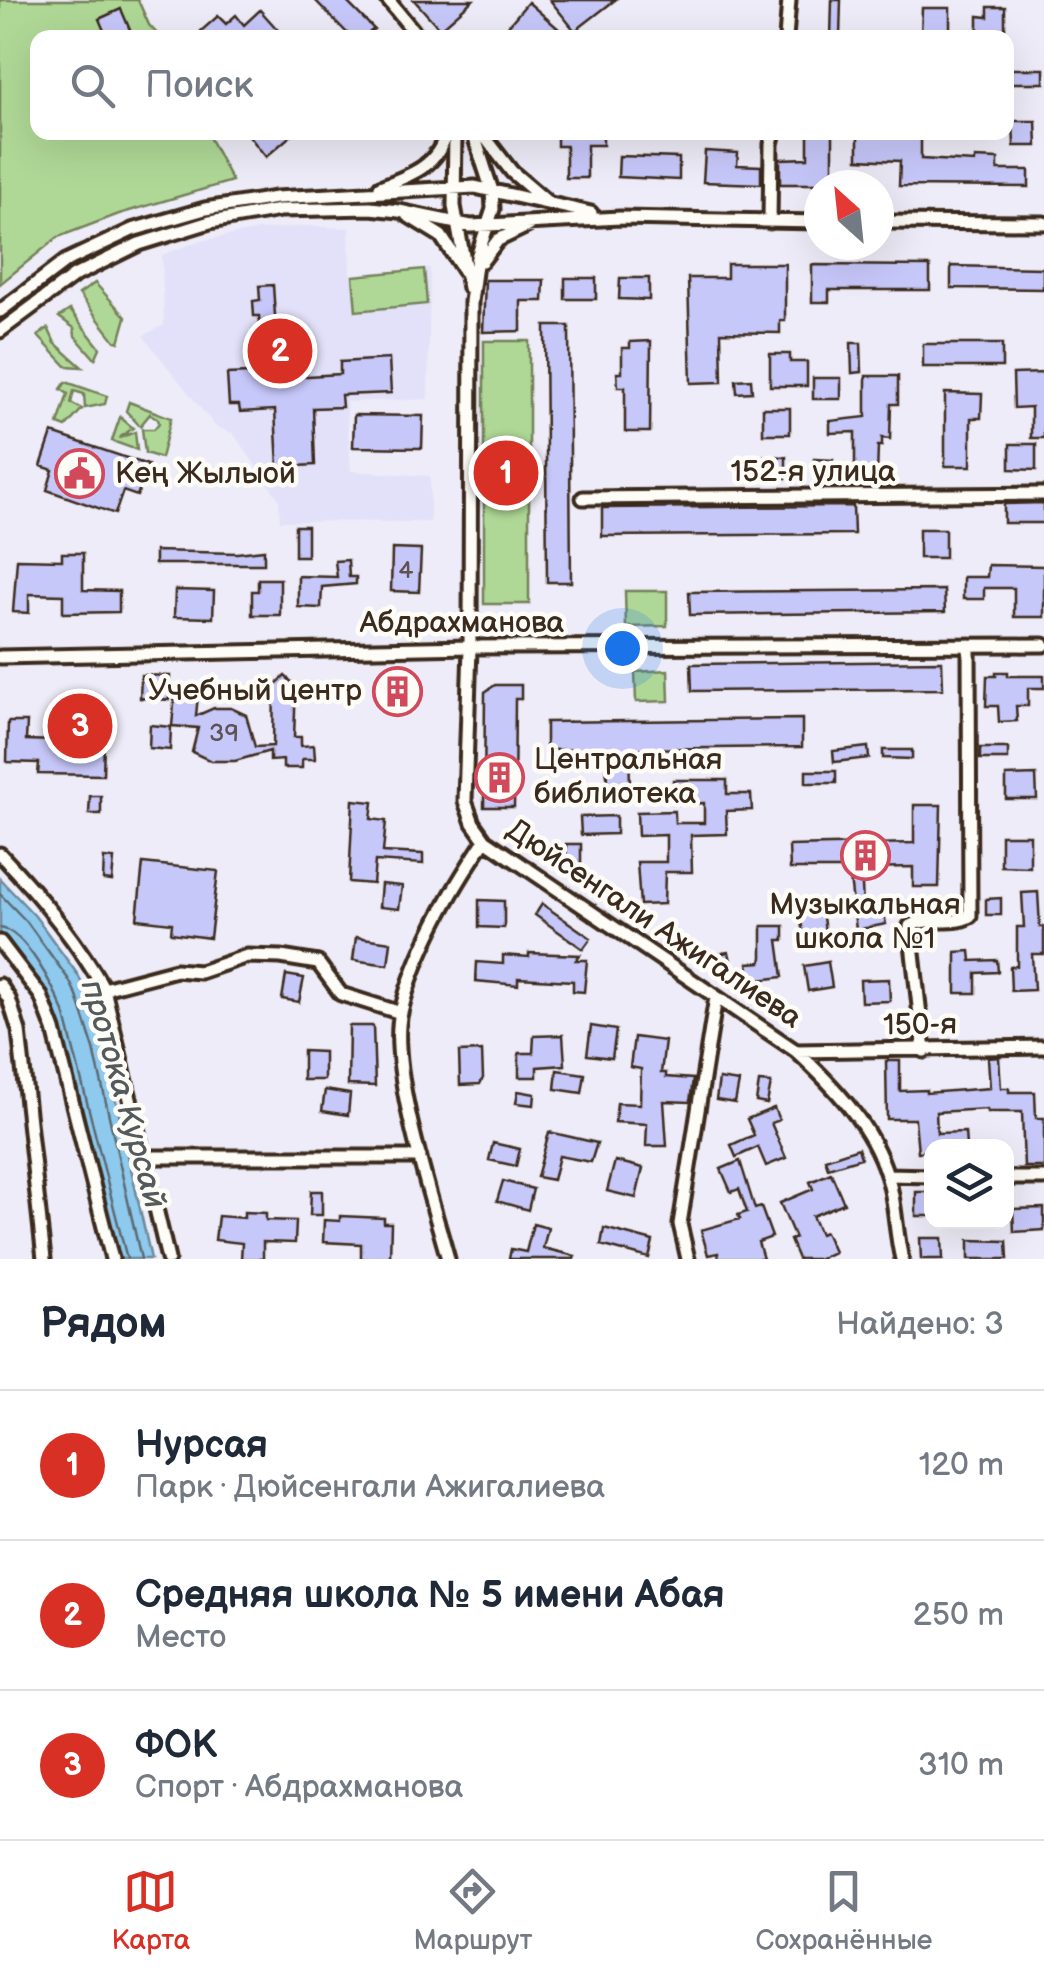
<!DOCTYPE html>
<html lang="ru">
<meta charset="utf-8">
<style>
:root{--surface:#fff;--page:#f2f2f3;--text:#1f2937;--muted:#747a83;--line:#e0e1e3;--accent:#d93025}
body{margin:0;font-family:"Balsamiq Sans",sans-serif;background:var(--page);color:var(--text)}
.controls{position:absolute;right:30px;bottom:30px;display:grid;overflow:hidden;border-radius:20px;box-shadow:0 10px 40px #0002}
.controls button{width:90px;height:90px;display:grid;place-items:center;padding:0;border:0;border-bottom:2px solid var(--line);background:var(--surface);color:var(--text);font:50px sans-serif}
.compass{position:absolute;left:804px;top:170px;width:90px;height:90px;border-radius:50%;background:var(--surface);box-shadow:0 10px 40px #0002;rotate:333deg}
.you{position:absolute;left:622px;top:648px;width:35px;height:35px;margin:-25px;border:8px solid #fff;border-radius:50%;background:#1a73e8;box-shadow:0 0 0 15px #1a73e833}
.badge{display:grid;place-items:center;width:65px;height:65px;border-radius:50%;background:var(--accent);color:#fff;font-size:32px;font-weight:700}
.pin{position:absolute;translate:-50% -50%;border:5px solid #fff;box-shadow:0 2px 10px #0006}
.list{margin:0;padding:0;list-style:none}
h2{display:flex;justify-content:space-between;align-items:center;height:130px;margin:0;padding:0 40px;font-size:42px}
h2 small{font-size:32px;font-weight:400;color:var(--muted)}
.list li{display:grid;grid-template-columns:65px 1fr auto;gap:30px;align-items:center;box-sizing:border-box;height:150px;padding:0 40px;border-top:2px solid var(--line)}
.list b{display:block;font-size:38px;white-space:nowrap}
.list p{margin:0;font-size:32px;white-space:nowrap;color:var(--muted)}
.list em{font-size:32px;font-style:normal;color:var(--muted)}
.icon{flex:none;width:55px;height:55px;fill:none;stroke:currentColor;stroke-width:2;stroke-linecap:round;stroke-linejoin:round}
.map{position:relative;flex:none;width:1044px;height:1259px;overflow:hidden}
.search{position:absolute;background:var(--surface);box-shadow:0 10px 40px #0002;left:30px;right:30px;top:30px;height:110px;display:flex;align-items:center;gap:25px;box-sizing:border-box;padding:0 35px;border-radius:20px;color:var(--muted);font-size:38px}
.sheet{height:580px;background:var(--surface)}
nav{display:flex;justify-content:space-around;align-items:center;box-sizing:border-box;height:140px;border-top:2px solid var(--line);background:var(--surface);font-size:28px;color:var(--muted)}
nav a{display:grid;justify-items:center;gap:5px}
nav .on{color:var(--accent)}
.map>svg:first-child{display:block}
.built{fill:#e2e1f9}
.green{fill:#afd896;stroke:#75815a;stroke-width:2.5}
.water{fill:#8ec9ee;stroke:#6d899b;stroke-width:2.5}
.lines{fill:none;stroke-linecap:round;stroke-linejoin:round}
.shore{stroke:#5c6a71;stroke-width:2.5}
.building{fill:#c7c8fa;stroke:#3b2a1e;stroke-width:2.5}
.minor-casing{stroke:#3b2a1e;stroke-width:19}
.minor{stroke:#fdfcf7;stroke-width:11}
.labels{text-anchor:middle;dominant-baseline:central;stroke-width:9;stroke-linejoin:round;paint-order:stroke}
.number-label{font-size:25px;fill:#5e5255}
.street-label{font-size:30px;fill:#3b2a1e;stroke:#fdfcf7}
.poi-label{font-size:30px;fill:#3b2a1e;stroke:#fdfcf7;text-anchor:start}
.water-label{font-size:32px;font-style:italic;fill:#545a5c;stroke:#fdfcf7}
</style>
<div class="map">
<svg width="1044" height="1259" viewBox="0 0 1044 1259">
<rect width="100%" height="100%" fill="#edecf8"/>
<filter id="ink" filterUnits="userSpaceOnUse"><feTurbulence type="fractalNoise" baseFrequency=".01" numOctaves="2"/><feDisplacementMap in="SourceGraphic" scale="20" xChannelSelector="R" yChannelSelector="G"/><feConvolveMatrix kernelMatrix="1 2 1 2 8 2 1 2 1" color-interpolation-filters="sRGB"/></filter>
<g filter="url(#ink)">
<path class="built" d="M309,226l40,2 1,46 80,-6 -2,131 -82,3 5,69 79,5v46l-150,-1 -1,-22 -46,-66 -18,-7 -72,-90 21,-11 -2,-70 38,-14 59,-11z"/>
<path class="green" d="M0,0h138l11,25 11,12 -122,1v94l169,1 25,48 -113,33 -61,23 -58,47z
M424,269l3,35 -71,7 -3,-35z
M95,283l31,34 -7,25 -4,-1 -36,-47z
M70,310l30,38 -5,11 -20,-23 -1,-8 -15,-11z
M48,328l7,15 27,24 -16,-1 -28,-30z
M484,341h45v263h-45z
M66,382l41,14 -2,8 -20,4 -1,-14 -10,-3 -3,12 11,6 -16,18 -8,-3 10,-30 -7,-5z
M129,402l42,16 -10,40 -16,-5 -3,-24h12l5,-6 -1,-4 -8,-5 -10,12 -14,-15z
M120,417l13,11 -14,10 16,-6 2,18 -25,-9z
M625,591h42v35l-41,1z
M668,670l1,31 -33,1 -1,-30z"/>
<path class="water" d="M0,879l35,37 43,59 8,17 18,54 47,213h-33l-63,-243 -17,-36 -38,-47z"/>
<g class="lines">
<path class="shore" d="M0,894l27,28 42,58 8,16 17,53 47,210
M0,928c26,3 54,61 64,84l63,247"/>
</g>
<path class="building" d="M315,0h30l29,29 -4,3 5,6h-23z
M414,0h59l-33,29z
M550,0h65l-40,31z
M832,0h9l-1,38h-9z
M528,2l41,36h-48l-13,-12z
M988,7h17v25h-27v-16l10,1z
M922,8h28v29l-29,-1z
M121,9l9,21 -23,8 -8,-19z
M260,10l25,28h-78l-6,-7 17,-15 8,8 10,-9 8,10z
M1011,69h33v14h-33z
M1013,121h23l1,25h-23z
M246,132h49l-29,25z
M557,132h46v13h-16v33h-21v-32h-9z
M808,132h25v52h-53v-25l28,-1z
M858,132h63v27l54,3v-4l23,1v11h31v17l-130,-1 1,-25 -42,-2z
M705,151l33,2 -1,12 24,1v18l-58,-2z
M619,156l60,2v22l-61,-3z
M727,264h58v57h-5v12l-59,-1 1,50 -31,1 -3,-105h39z
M812,265l118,1v24h-101v12h-17z
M951,266l92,2v21l-92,-1z
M565,278h31v21h-31z
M620,278h29v22l-30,-1z
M485,280h59l-1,21h-22v30l-38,1z
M273,285l3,46 -16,1 -1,-16h-5l-1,-15 7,-1 -1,-14z
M545,326h24l2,256h-24z
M289,334l2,43 49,-3v-12l49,-3 2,34 -50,2 1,12 -29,1 2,57 -37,2 -3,-57 -35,2 -1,-7h-10l-2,-31 44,-2 -2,-37z
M651,341l-1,91h-25v-45h-7l-1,-14h5v-25h8v-6z
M851,343h10l1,29 -10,1z
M923,344h79v23h-79z
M770,354h20v8h17v24h-37z
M1044,373v65h-13v-31l-17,1 -1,-34z
M866,376h32v28h-7l-1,35 -8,-1v8h-4l-1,31 -22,-1v-44l-25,1v-12l36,-4z
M813,378h28v21h-28z
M751,379l1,13 -15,1 -1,-13z
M945,393l37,1 -1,24h-10v48h-26z
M763,408h27v26h-27z
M354,415l69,1 -1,32 -69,-1z
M52,433l96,32 -11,31 -14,-5 -8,23 -68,-24 6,-20 -12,-4z
M1010,444h26v26l-26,-1z
M764,456l22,1v21h-22z
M814,459l19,1v14h-19z
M1044,503v20h-40v-19z
M853,506l1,28 -252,2v-28z
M295,526h12v30h-12z
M919,529h26v29h-26z
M392,549l29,1 -2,42 -28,-1z
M264,550v14h-109v-13l82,2z
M62,553h21v37l36,1v21l-56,1v-18l-34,-1v19l-16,-1 4,-53 45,1z
M348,560l1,17h7v7l-34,3 -1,21 -23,-1v-31l39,1 -2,-16z
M988,565l56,1v51h-30v-29h-30v11h-21v-22h24z
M258,579h22v36h-28v-24h6z
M175,590l39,1 -1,27 -39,-1z
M944,590l1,22 -255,3 -1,-23z
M942,661l1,28 -251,2 -1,-27z
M996,672h12v4h36v12h-16v18h-12l1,15 -18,1 -1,-16h-12l1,-30h9z
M141,675l29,1 -1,24 -29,-2z
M285,676l11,10 -2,51h7v9l13,-1 1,14h-13v9h-19v-8l-13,1v-10l-35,10h-24l-19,-9 6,-24 -26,-2 3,-33 23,2 -2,21 18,-8h17l15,7 9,32 18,-1 1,-60z
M380,679l35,1v24l-36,-1z
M495,685h26v14h-6l-1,108h-30l1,-115z
M802,719v28l-173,2 1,35h-23l-1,-35 -60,1v-28z
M59,720l36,1v21h9l-1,33 -65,-1 1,-11 -32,-1 1,-40h19l-1,18 32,1z
M150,725l21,2 -1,23 -21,-2z
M868,747l1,11 -35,4 -1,-11z
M980,748h28v11h-28z
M883,750h29v9l-29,-1z
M806,771h30v12h-30z
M1036,775l1,24h-31v-23z
M673,780h54v14h24l1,16 -26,1 1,23 -36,1 1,37h-27l-1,32 -24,1 -3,-43h29v-27l-28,1 -1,-24 37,-1 1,12h29v-20l-30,1z
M90,796h11v18h-12z
M353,800l20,2 -2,17 15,2 -3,31 40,2v10l-48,-3 -2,23 -24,-2z
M914,805h27l-2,82h-26v-20l-52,1 2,36 7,-1 1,9 12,-3 3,15 -30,6 -7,-61h-59l-1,-23 125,-3z
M616,816v18l-35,1 -1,-18z
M1001,835h29v32l-29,-1z
M566,844h15v29h-14z
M104,858l10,1 -2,22 -9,-1z
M143,863l75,8 -8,67 -39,-5 1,-10 -35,-4z
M381,884l21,2 -3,23 -20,-2z
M1038,892l2,35h4v27h-12l2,36 -23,1 -1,-24 7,-1v-39h7l-2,-34z
M1001,898v17h-15v-16z
M479,900l25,1v27l-25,-1z
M542,904l49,34 -8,11 -48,-34z
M822,910l4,29 -22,3 -4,-29z
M762,926h22v14h-6l5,37 -32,4 -3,-18 13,-1 1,-5z
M356,937l35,5 -3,23 -35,-5z
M970,951l1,10 26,-1 1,12 -22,1v20h-20v-41z
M729,952l2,9 -21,4 -1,-10z
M529,953l51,2 -4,5h11l-3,32 -11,-1v-10l-55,-3v7l-42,-4 1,-19 26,2v-9l26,2z
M828,962l4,25 -24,4 -4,-25z
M286,975l18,3 -5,24 -17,-3z
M889,979l1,22 -29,1 -1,-22z
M349,1026h24l2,60 -27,-1z
M591,1026l25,4 -4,28 -25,-3z
M563,1035l2,30 -28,2v10h-18v-24h14l1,-17z
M634,1037l31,4 -4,32h5v4l27,2 -3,23 -26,-1 3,45h-21l1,-22 -32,-2 2,-19 23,1 1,-35 -11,-2z
M303,1051l21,1v28h-21z
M482,1051l1,27 -3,6 -20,1 -1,-33z
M999,1057l2,31h8v4h26l1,26h8v49h-20l-2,-55h-35v-3l-51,3 1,21 28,-1 1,14h-34v5l-14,1 -3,-33h-28l-1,-58h14v30l26,-1v3l64,-5 -2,-30z
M557,1070l28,4 -3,19 -27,-4z
M719,1079l20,3 -4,21 -19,-3z
M759,1082l12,1 -4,21 -11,-2z
M325,1090l25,4 -2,21 -26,-4z
M518,1091l17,3 -1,11 -18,-2z
M774,1108l5,12 -8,3 15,35 -20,8 -8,-19 -22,10 -5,-12 23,-10 -7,-16z
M549,1132l48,11 -6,19 -32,-6 -6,24 -16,-3z
M493,1143l27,6 -4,17 -27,-6z
M858,1148l3,10 -33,10 -3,-9z
M615,1161l28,7 -7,30 -29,-7z
M740,1161l15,48 6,-2 11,30 -14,5 5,17h-44l-1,-6 -10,2 -7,-25 39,-11 -2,-4 9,-3 -8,-23 -8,3 -10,-23z
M831,1173l13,30 -32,13 8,18 5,-2 9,20 -15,7h-21l-8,-19 5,-2 -15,-35 33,-14 -3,-7z
M503,1181l30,8 -5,21 -31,-9z
M311,1191h11v24h-12z
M916,1192h16v24h-16z
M1044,1208v22l-30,2 -1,-23z
M244,1212l22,1v7l30,1 -1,22 -32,-1v17h-22l1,-16 -27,-3 3,-24 26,2z
M340,1216l44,2v5h7l-1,36h-29v-15l-38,-2 1,-22 16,1z
M533,1224l15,4 -5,20 32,8 -1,3h-65l2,-10 15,3z
M604,1228l49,13 -4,17 -48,-13z
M920,1238h22l1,21h-22z
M969,1240l38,1 1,18h-39z"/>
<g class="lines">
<defs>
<path id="minor" d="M388,0l31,38
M786,38l3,-38
M455,132l-1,74 15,82
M473,132l19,59 1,18 -16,48 -6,45 -1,345 -5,154 8,22 12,17 311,211c37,34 76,75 91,124 9,26 8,57 15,84
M481,132l31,40 35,30
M380,187c29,-11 59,-21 66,-55
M407,215l34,21 23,35
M770,222l1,-78 3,-12
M879,222l165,1
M482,261l16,-21 31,-15
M0,311l66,-50 66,-31 73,-21 71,-11 199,-11 116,26
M0,331l74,-55 65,-32 71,-22 70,-12 90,-2 29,3 72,15 149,-8 199,4
M583,498l461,-4
M0,657l470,-10 574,-2
M0,854c40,42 76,85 104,135l64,270
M0,942l41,54 13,34 58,229
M0,985l9,14 10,32 25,228
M104,989l72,-19 24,2 47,-16 34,1 37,6 23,31 60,19
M796,1051l248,-4
M924,1051l-14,-125c18,-11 41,1 60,-10l-1,-271
M145,1157h275
M887,1175l45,1
M1006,1178h38
M448,1259c-16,-59 -60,-191 -47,-247 14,-60 50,-121 84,-172
M688,1259l-8,-35 36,-227"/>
</defs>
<use href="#minor" class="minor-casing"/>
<use href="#minor" class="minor"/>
</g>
</g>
<defs>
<symbol id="civic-ring" viewBox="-11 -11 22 22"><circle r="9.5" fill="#fdfcf7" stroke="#d1495b" stroke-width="1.5"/><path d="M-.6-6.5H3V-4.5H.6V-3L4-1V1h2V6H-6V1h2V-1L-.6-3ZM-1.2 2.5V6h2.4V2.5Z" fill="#d1495b"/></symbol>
<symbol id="building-ring" viewBox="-11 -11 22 22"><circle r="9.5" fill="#fdfcf7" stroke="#d1495b" stroke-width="1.5"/><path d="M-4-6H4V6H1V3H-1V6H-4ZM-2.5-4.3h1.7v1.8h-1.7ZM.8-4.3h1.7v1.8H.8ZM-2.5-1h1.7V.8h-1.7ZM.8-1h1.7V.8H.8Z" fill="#d1495b"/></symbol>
</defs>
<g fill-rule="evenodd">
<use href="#civic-ring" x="52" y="446" width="55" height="55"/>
<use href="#building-ring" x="370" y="664" width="55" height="55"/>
<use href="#building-ring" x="472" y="750" width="55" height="55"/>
<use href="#building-ring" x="838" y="828" width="55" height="55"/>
</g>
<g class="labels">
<g class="number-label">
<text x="406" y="570">4</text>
<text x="224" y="733">39</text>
</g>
<g class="street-label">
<text x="813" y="472">152-я улица</text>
<text x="462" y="623">Абдрахманова</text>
<text transform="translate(654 924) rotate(34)">Дюйсенгали Ажигалиева</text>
<text transform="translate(920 1025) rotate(-1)">150-я</text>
</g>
<g class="poi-label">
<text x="115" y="474">Кең Жылыой</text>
<text x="362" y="691" text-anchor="end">Учебный центр</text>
<text x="534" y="760">Центральная<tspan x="534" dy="34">библиотека</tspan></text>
<text x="865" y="905" text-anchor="middle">Музыкальная<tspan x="865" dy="34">школа №1</tspan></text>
</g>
<g class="water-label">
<text transform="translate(123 1094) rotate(74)">протока Курсай</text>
</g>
</g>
</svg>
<div class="controls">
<button><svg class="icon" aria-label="layers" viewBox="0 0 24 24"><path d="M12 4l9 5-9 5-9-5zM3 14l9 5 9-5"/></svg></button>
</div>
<svg class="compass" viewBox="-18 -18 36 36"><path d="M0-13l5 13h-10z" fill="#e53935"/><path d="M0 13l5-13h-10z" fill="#747a83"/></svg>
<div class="you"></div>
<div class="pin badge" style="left:506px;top:473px">1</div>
<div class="pin badge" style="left:280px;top:351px">2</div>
<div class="pin badge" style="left:80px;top:726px">3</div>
<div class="search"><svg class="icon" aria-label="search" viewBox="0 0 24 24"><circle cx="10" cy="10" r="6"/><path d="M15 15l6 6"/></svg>Поиск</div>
</div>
<section class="sheet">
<h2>Рядом<small>Найдено: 3</small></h2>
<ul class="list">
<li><span class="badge">1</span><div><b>Нурсая</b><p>Парк · Дюйсенгали Ажигалиева</p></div><em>120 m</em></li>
<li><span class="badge">2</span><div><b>Средняя школа № 5 имени Абая</b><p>Место</p></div><em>250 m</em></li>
<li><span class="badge">3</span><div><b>ФОК</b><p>Спорт · Абдрахманова</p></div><em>310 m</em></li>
</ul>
</section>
<nav>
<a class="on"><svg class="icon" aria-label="map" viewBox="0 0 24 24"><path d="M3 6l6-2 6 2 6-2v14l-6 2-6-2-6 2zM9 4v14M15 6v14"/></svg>Карта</a>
<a><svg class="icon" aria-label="directions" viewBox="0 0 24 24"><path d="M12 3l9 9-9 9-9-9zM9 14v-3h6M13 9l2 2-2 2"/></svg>Маршрут</a>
<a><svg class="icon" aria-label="saved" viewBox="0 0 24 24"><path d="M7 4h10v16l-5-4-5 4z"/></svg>Сохранённые</a>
</nav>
